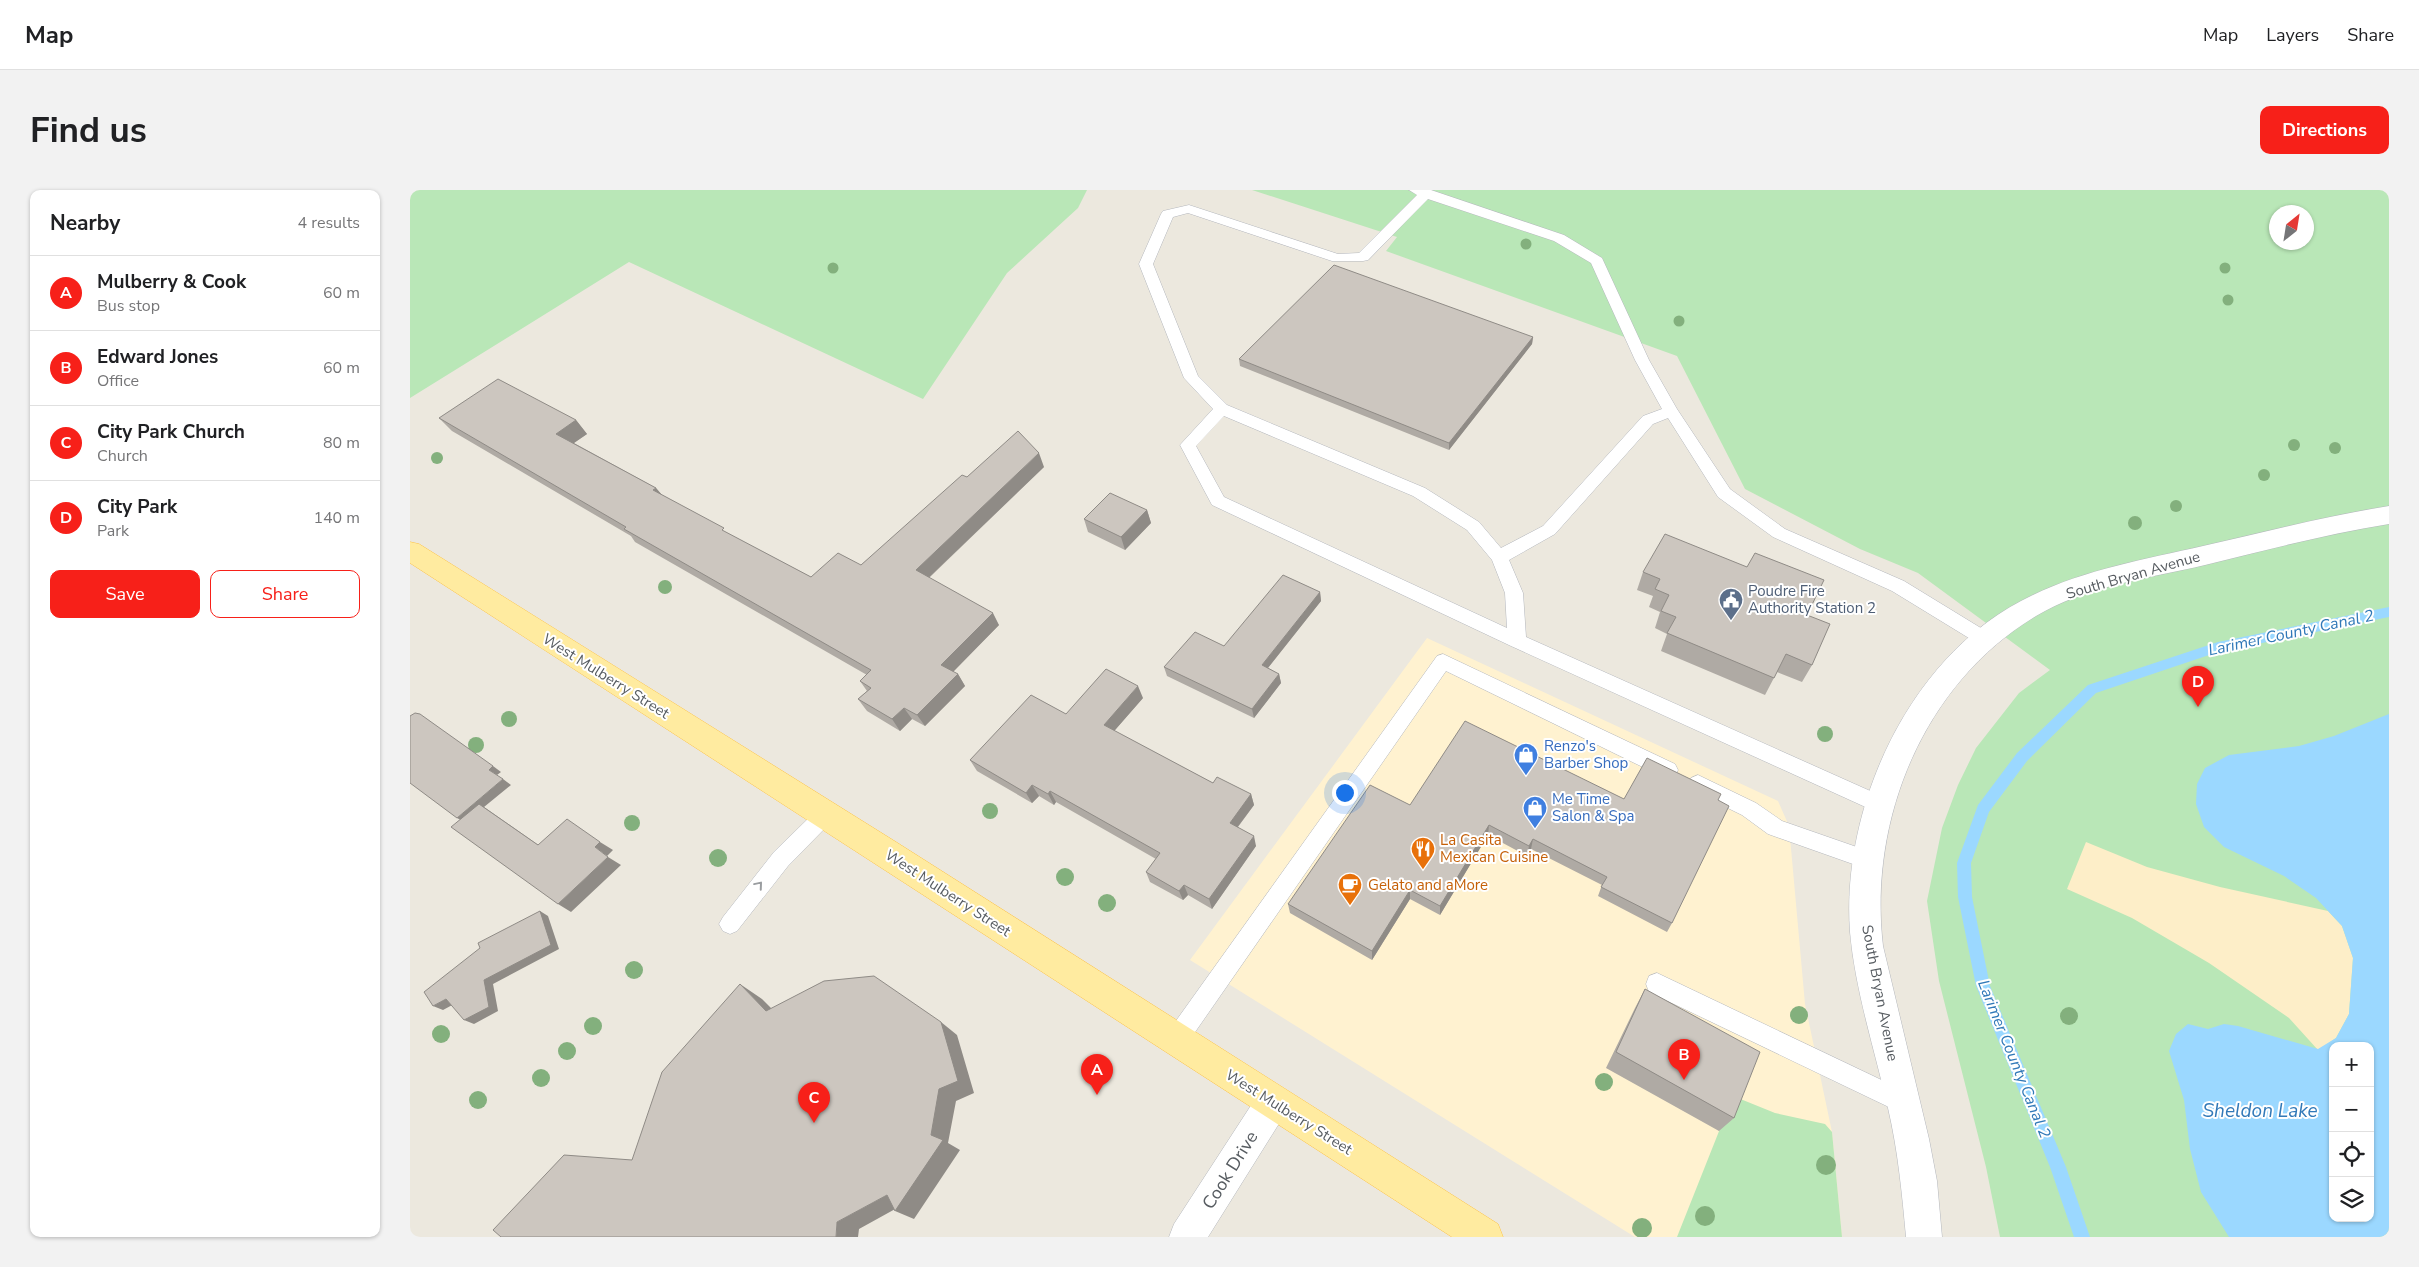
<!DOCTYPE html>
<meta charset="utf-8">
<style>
:root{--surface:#fff;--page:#f2f2f2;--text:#202124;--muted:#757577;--line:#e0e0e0;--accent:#f72019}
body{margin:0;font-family:"Nunito Sans",sans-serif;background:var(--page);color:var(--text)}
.controls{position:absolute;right:15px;bottom:15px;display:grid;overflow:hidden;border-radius:10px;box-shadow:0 1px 4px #0004}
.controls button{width:45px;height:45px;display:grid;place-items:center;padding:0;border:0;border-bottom:1px solid var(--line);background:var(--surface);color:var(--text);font:25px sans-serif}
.compass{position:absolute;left:1859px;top:15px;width:45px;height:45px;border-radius:50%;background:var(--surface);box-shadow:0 1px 4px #0004;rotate:30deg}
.you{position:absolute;left:934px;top:602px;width:18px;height:18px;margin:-12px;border:4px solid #fff;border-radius:50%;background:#1a73e8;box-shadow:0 0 0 8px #1a73e833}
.badge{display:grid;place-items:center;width:32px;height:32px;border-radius:50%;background:var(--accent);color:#fff;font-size:16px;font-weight:700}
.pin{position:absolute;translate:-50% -41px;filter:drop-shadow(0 1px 2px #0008)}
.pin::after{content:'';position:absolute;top:26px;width:18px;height:15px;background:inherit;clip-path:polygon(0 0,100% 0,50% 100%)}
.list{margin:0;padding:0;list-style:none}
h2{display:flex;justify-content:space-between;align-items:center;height:65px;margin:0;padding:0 20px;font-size:21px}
h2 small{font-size:16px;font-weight:400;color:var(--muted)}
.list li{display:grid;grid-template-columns:32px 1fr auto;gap:15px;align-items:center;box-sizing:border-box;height:75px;padding:0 20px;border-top:1px solid var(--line)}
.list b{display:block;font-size:19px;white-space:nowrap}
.list p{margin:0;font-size:16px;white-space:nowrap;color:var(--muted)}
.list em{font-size:16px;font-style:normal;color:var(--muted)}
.actions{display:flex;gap:10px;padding:15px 20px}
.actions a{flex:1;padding:11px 0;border:1px solid var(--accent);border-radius:10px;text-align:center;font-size:18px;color:var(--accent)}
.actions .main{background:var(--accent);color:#fff}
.icon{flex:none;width:28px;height:28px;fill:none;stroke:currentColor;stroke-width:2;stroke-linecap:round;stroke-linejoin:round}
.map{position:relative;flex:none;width:1979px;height:1047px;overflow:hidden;border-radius:10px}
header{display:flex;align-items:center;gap:30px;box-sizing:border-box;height:70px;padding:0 25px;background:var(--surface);border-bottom:1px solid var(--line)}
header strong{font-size:24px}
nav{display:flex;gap:28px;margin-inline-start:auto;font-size:18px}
.intro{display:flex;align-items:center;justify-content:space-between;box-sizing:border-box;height:120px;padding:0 30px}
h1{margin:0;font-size:35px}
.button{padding:12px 22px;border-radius:10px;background:var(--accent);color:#fff;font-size:18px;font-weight:700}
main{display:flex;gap:30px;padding:0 30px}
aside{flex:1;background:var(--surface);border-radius:10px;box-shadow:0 1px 4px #0004}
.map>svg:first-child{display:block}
.commercial{fill:#fff2d0}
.green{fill:#b9e7b7;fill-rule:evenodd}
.sand{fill:#fdeec8}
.water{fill:#9bd8ff;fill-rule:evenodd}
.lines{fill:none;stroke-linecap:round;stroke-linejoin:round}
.stream{fill:#9bd8ff;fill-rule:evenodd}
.lane-casing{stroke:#b4b7bd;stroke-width:1}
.street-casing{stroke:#b4b7bd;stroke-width:1}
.primary-casing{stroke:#fdc146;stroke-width:1}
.lane{fill:#fff;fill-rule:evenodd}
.street{fill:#fff;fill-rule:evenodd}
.primary{fill:#ffeba0;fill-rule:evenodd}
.tree{fill:#83b07d}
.wall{fill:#afaaa4}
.shaded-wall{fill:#8f8b86}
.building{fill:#ccc6bf;stroke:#8f8b86}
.oneway{stroke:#9a9da0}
.labels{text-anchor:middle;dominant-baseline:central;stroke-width:4;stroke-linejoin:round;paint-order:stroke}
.street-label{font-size:15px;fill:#575c61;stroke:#fff}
.service-label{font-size:15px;fill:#4e5e75;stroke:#fff;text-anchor:start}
.shop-label{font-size:15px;fill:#366cbe;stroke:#fff;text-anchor:start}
.food-label{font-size:15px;fill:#c56008;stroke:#fff;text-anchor:start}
.water-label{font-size:16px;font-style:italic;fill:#3179b8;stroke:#fff}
.near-street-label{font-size:18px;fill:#575c61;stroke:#fff}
.near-water-label{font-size:19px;font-style:italic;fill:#3179b8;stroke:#fff}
</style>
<header>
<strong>Map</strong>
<nav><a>Map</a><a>Layers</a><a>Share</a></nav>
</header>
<div class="intro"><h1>Find us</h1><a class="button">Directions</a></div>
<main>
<aside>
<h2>Nearby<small>4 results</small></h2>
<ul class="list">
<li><span class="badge">A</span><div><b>Mulberry &amp; Cook</b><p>Bus stop</p></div><em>60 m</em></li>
<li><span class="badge">B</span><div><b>Edward Jones</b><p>Office</p></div><em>60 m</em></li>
<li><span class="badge">C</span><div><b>City Park Church</b><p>Church</p></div><em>80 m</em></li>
<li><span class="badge">D</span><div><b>City Park</b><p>Park</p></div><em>140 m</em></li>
</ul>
<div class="actions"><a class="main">Save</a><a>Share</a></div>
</aside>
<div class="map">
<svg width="1979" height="1047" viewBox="0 0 1979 1047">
<rect width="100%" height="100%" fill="#ece8de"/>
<path class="commercial" d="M1017,448l351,163 11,25 16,178 27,128 10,105h-207l-445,-277z"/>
<path class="green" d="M0,0h677l-9,18 -71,65 -84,126 -294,-137 -219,136z
M842,0h1137v1047h-389l-14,-70 -47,-186 -12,-80 15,-73 16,-43 18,-37 43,-55 31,-23 -132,-97 -58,-24 -115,-60 -68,-133 -291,-105 11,-14zM1866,22h30v30h-30zM1923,856h37v172h-37z
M1323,906l42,17 50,11 7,8 10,105h-165z"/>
<path class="sand" d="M1676,652l61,25 73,20 108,24 14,15 11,32 -4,56 -13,24 -18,12 -29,-32 -80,-55 -77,-45 -65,-29z"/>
<path class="water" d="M1979,524v523h-160l-28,-45 -11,-43 -6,-49 -15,-49 7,-17 12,-10 20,5 16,-5 14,2 80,23 18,-11 13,-24 4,-56 -11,-32 -26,-28 -32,-22 -60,-29 -20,-20 -8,-23 1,-20 8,-16 24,-13 70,-9 35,-10zM1923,856h37v172h-37z"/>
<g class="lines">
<path class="stream" d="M1979,417v10l-171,35 -122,41 -69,68 -38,51 -18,51 1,34 18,89 76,181 24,70h-16l-24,-70 -74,-181 -18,-89 -1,-34 21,-58 39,-52 71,-68 130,-43z"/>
<defs>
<path id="lane" d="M999,0h22l133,45 38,23 47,102 28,49 53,80 55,40 119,52 85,52 3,5 -3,5 -6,2 -6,-2 -85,-52 -119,-54 -55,-40 -50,-79 -15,6 -98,110 -46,26 14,33 3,44 360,161 3,6 -3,6 -7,3 -7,-3 -361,-164 -299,-141 -32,-60 33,-36 -29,-31 -45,-114 22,-50 2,-3 26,-6 149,49 21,-1 58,-58zM1018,9l126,42 37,22 44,97 27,49 -19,7 -100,110 -42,22 -22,-26 -54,-34 -198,-83 -29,-29 -45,-112 20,-47 15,-4 144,48h31l5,-1zM814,226l189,80 54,34 25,30 13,33 2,35 -283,-131 -28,-51z
M1033,464l232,110 3,6 -3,6 -7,2 -7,-2 -215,-105 -262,377 -8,3 -8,-3 -3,-8 3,-8 269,-376z
M1288,585l58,28 26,18 92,32 3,7 -3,7 -7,2 -99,-35 -26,-19 -51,-25 -3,-6 3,-6z
M415,616l7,3 3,6 -3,6 -44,45 -51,65 -7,3 -7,-3 -4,-7 4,-7 51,-65 44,-43z
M1247,783l254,121 4,8 -4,8 -8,4 -8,-4 -246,-118 -3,-8 3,-8z"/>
<path id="street" d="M1979,316v18c-62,10 -123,26 -184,41 -56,13 -119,21 -169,51 -112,67 -168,203 -153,330l46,193 8,42 5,56h-36c-4,-44 -8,-86 -18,-129 -13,-57 -33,-118 -38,-176 -9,-124 58,-272 171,-331 56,-30 121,-41 182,-55 62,-14 123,-30 186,-40z
M863,895l12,5 5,12 -5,12 -77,123h-39l5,-13 87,-134z"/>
<path id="primary" d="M0,352l9,2 477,298 602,382 5,13h-51l-1042,-674z"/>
</defs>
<use href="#lane" class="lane-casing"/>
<use href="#street" class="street-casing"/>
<use href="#primary" class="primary-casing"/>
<use href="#lane" class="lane"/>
<use href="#street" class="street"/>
<use href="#primary" class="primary"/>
</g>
<g class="tree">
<circle cx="1116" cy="54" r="5.5"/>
<circle cx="423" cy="78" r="5.5"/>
<circle cx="1815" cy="78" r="5.5"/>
<circle cx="1818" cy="110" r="5.5"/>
<circle cx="1269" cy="131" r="5.5"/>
<circle cx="1884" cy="255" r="6"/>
<circle cx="1925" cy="258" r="6"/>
<circle cx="27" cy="268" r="6"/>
<circle cx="1854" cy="285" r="6"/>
<circle cx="1766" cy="316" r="6"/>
<circle cx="1725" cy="333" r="7"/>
<circle cx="255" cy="397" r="7"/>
<circle cx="99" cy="529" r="8"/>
<circle cx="1415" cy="544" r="8"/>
<circle cx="66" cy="555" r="8"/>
<circle cx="580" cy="621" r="8"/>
<circle cx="222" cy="633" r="8"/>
<circle cx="308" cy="668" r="9"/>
<circle cx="655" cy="687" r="9"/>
<circle cx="697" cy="713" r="9"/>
<circle cx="224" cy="780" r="9"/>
<circle cx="1389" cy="825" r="9"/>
<circle cx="1659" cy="826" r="9"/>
<circle cx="183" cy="836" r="9"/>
<circle cx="31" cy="844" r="9"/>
<circle cx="157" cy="861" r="9"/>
<circle cx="131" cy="888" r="9"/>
<circle cx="1194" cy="892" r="9"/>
<circle cx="68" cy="910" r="9"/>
<circle cx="1416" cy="975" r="10"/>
<circle cx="1295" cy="1026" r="10"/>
<circle cx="1232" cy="1038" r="10"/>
</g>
<path class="wall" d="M1123,147l-1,7 -83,106 -209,-84 -1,-7z
M29,228l137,2 11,14 -13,9 82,45 6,7 65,38 84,44 50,-12 106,-88 77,-10 -115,111 70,47 -46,47 5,2 7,12 -40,40 -13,-7 -12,12 -33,-20 -9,-12 9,-8 -7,-10 7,-6 -232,-133 -4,-6 -179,-105z
M737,320l4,13 -26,27 -37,-18 -4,-13z
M1233,382l164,43 5,50 -10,17 -25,-10 -12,23 -104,-44 6,-17 -12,-6 5,-16 -11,-5 4,-11 -16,-6z
M910,402l1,9 -53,67 11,6 2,9 -27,35 -87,-42 -3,-9 60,-21z
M733,508l-29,33 99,52 38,11 3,11 -16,22 18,19 -44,63 -24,-14 -5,5 -33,-18 -4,-10 10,-13 -100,-57 -2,3 -15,-9 -7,7 -55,-32 -7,-11 96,-46z
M1214,609l94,1 -46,123 -5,9 -69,-36 4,-11 -71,-36 -4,7 -39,-21 -48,80 -30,-16 -38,61 -82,-47 -2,-9 122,-99z
M1235,799l89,129 -15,13 -113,-63 29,-60z"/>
<path class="shaded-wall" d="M1123,147l-1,7 -83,106v-7z
M166,230l11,14 -19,13 -12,-13z
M629,263l5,14 -121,116 -7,-13z
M246,298l11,13 -14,-11z
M737,320l4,13 -26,27 -4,-13z
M910,402l1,9 -58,73 -1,-9z
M583,423l6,12 -51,52 -7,-12z
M548,484l7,12 -40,40 -8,-11z
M869,484l2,9 -27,35 -2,-9z
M728,496l5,12 -34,39 -5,-12z
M494,518l8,11 -12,12 -8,-12z
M83,576l8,6 -4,3 -8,-5z
M93,589l8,6 -27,22 67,47 -85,-31 -9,-5z
M622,595l7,11 -7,7 -6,-10z
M640,601l6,11 -2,3 -6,-11z
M841,604l3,11 -21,28 -3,-10z
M1079,635l-1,10 -48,80v-9z
M844,646l2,10 -44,63 -3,-10z
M1123,649l-2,10 -4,7 2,-10z
M190,652l13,8 -6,6 -12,-9z
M198,667l13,8 -50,47 -13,-8z
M774,695l4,10 -5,5 -4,-9z
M1000,700v9l-38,61v-9z
M130,721l8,5 11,33 -66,35 5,27 -24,13 -10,-4 20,-40z
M330,794l22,15 26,26 -22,-14z
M36,809l10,4 -13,7 -10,-4z
M531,832l16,13 17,58 -18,8 -8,42 12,7 -46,69 -19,-8 2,-3 -38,21 -1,8h-22l1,-15 50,-27 44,-60z"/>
<path class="building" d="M924,75l199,72 -84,106 -210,-84z
M88,189l78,41 -20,14 100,54 -3,2 71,38 -2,2 89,47 27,-24 23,12 101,-90 5,2 51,-46 21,22 -123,117 77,43 -52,52 17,9 -41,41 -13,-7 -12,11 -34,-20 13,-11 -11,-7 11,-11 -247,-141 2,-2 -187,-109z
M700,303l37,17 -26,27 -37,-18z
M1255,344l82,33 8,-14 69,27 -17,35 23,9 -18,41 -26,-11 -12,24 -107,-45 9,-16 -15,-6 8,-16 -14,-6 5,-10 -17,-7z
M873,385l37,17 -58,73 17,9 -27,35 -88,-42 31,-35 29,14z
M696,479l32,17 -34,39 109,58 4,-6 34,17 -21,29 24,13 -45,63 -25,-14 -5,6 -33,-19 14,-19 -110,-62 -2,3 -16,-9 -6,8 -56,-33 61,-65 35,19z
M5,523l5,1 73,52 -4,4 14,9 -46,39 -47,-35v-67z
M1055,531l159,78 23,-41 74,36 -3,6 11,6 -57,117 -71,-36 6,-10 -74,-38 -4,7 -40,-21 -49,81 -30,-16 -38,61 -84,-47 82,-119 40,20z
M69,614l59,41 29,-26 33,23 -5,5 13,10 -50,47 -107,-77z
M130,721l11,34 -67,35 5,27 -25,13 -18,-21 -13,7 -9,-14 56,-44 -2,-5z
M464,786l67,46 17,59 -19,8 -8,46 12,5 -48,71 -8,-16 -50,27 -1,15h-335l-8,-7 71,-75 68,5 30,-88 78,-88 26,27 58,-30z
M1235,799l115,63 -26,66 -118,-66z"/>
<defs><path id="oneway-chevron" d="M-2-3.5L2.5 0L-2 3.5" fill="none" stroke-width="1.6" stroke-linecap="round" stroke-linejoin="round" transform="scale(1.25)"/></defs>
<use class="oneway" href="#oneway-chevron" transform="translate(349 695) rotate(-50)"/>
<defs>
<symbol id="civic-pin" viewBox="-11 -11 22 30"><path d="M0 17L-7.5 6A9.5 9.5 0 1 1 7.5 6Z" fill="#5c6f8a" stroke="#fff"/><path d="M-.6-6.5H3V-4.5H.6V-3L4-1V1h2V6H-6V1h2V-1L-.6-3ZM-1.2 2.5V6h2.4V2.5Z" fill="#fff"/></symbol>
<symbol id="shop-pin" viewBox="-11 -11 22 30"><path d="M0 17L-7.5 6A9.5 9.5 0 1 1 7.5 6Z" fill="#3f7fe0" stroke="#fff"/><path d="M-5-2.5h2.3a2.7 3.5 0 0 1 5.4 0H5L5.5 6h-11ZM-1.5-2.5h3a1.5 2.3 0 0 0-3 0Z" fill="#fff"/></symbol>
<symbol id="restaurant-pin" viewBox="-11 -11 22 30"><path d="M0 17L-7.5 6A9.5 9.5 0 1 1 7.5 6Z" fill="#e8710a" stroke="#fff"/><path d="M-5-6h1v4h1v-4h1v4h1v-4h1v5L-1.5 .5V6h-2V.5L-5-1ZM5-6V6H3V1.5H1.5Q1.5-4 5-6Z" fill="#fff"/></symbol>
<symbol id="cafe-pin" viewBox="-11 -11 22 30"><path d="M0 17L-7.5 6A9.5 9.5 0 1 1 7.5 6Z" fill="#e8710a" stroke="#fff"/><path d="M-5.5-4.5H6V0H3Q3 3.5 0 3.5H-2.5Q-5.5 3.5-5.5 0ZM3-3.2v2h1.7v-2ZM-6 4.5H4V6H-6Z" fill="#fff"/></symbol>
</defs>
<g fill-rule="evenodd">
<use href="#civic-pin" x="1307" y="396" width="28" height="38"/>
<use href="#shop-pin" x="1102" y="551" width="28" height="38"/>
<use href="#shop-pin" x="1111" y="604" width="28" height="38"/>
<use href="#restaurant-pin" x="999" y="645" width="28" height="38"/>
<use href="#cafe-pin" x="926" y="681" width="28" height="38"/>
</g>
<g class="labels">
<g class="street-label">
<text transform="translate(1723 385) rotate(-16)">South Bryan Avenue</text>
<text transform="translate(196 486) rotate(32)">West Mulberry Street</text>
<text transform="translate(538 703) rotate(33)">West Mulberry Street</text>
<text transform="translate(1470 803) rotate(79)">South Bryan Avenue</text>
<text transform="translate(879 922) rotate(32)">West Mulberry Street</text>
</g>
<g class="service-label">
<text x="1338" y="401">Poudre Fire<tspan x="1338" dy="17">Authority Station 2</tspan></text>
</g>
<g class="shop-label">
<text x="1134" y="556">Renzo's<tspan x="1134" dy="17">Barber Shop</tspan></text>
<text x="1142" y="609">Me Time<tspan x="1142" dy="17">Salon &amp; Spa</tspan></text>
</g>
<g class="food-label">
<text x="1030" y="650">La Casita<tspan x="1030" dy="17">Mexican Cuisine</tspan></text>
<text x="958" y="695">Gelato and aMore</text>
</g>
<g class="water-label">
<text transform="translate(1881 443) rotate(-12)">Larimer County Canal 2</text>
<text transform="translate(1604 869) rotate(68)">Larimer County Canal 2</text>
</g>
<g class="near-street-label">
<text transform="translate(820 980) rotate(-58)">Cook Drive</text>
</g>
<g class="near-water-label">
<text x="1850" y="921">Sheldon Lake</text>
</g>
</g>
</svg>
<div class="controls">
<button>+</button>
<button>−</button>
<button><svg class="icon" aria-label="locate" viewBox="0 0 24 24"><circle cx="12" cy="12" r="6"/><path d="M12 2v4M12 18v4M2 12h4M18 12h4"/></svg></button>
<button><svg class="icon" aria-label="layers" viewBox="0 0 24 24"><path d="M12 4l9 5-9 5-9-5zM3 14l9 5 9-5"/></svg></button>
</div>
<svg class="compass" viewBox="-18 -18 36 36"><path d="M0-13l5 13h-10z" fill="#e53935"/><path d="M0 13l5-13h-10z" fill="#757577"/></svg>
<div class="you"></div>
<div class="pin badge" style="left:687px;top:905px">A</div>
<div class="pin badge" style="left:1274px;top:890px">B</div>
<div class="pin badge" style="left:404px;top:933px">C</div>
<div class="pin badge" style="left:1788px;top:517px">D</div>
</div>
</main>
